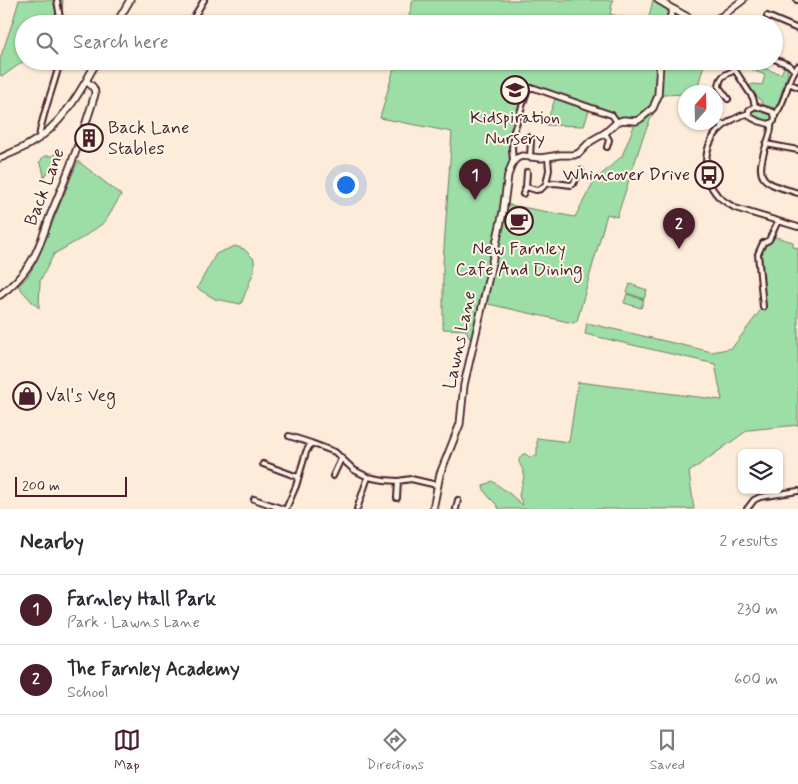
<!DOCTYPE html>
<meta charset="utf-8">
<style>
:root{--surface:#fff;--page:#f7f7f7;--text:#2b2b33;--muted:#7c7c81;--line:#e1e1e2;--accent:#4a1f2b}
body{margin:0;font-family:Mynerve,sans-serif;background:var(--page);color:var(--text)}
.controls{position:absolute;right:15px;bottom:15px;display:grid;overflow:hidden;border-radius:8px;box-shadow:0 1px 4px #0004}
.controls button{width:45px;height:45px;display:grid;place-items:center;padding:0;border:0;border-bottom:1px solid var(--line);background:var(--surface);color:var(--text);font:25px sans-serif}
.compass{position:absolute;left:678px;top:85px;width:45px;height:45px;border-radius:50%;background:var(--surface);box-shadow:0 1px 4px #0004;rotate:20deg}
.scale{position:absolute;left:15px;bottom:12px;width:112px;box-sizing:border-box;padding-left:5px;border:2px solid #4a1f2b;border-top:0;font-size:14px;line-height:18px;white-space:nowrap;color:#4a1f2b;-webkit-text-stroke:4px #fcf5e5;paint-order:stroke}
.you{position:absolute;left:345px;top:184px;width:18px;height:18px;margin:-12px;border:4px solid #fff;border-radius:50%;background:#1a73e8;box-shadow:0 0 0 8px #1a73e833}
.badge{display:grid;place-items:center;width:32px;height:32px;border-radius:50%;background:var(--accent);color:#fff;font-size:16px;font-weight:700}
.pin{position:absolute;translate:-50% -41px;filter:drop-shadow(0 1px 2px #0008)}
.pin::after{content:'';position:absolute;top:26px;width:18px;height:15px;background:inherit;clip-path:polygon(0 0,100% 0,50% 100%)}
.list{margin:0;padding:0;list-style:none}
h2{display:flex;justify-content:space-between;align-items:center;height:65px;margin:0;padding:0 20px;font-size:21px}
h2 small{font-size:16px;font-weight:400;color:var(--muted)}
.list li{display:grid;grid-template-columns:32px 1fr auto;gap:15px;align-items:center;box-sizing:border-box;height:70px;padding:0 20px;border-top:1px solid var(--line)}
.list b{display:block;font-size:19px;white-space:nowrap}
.list p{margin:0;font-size:16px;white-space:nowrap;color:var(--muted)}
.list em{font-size:16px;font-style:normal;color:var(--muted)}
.icon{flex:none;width:28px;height:28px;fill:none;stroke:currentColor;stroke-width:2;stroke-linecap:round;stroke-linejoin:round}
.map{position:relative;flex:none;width:798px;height:509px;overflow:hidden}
.search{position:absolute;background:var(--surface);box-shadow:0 1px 4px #0004;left:15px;right:15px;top:15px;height:55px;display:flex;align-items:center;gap:12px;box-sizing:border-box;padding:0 18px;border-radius:28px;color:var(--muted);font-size:19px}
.sheet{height:205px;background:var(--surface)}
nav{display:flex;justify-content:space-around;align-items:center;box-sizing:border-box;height:70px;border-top:1px solid var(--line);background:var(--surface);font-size:14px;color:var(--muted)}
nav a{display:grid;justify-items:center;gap:2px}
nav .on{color:var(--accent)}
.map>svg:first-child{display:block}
.green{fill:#9ddda6;stroke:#747e68;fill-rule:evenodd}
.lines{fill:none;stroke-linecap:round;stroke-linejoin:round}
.street-casing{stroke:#4a1f2b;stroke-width:8}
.secondary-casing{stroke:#4a1f2b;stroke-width:9}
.street{stroke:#fcf5e5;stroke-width:4}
.secondary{stroke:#fcf5e5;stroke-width:5.5}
.labels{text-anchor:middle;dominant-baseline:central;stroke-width:4;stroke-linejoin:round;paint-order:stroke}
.poi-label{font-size:18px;fill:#4a1f2b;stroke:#fcf5e5}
.street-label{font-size:18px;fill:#4a1f2b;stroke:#fcf5e5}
</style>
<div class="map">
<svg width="798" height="509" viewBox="0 0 798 509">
<rect width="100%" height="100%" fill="#fcecd9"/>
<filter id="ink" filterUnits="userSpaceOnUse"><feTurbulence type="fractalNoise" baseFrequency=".02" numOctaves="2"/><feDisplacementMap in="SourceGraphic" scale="10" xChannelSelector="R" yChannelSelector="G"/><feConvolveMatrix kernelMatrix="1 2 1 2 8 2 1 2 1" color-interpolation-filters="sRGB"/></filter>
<g filter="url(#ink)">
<path class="green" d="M19,0h44l-2,24h-37v37l-21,15 -3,-1v-16l13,-38z
M413,0h200l-3,14 35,10h-238z
M653,0l19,12 23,12h-48z
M396,61h309l-6,21 1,10h-14l-1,2 -22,1 -12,23 -8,19 -26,80 -10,-3 -30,107 -4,2 -89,-20 -11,42 -7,-15 -23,-1v-67l9,-130 -72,-14zM528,88l28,8 -10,29 38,1 6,-19 22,8 5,7 19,-1 -14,35 -28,25 -19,36 -70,-13 8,-50 1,-23z
M761,61l-1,6 21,7 3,-7 3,1 1,5 -11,33 -3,2 -10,-3 -15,-19 4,-2 9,1 3,-10 -13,-5 3,-8z
M757,108l14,6 1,4 -1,2 -3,2 -14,-5 -2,-2v-5z
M54,154l4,2c-8,9 -6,13 -14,21l-2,-11 -3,-3 5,-7h8z
M78,161l43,34 -16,27 -23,16 -28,16 -14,27 -1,27 -6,-5 -15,-17 10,-10 8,-14z
M776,237l17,5v5l5,1v177l-50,5 -59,42 5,37h-195c-4,-9 -14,-12 -16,-23l9,-5 18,13 10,9 3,2 -4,-9c1,-7 4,-14 5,-20 1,-10 -11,-13 -1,-22h3l3,3 8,-1v-18l32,4 9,-60 144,18 -7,-36 -130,-30 2,-11 125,29 20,-4 31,-41 -5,-53 5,-11z
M235,246l9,3 10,10v12l-13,33 -26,-5 -18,-11 19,-34z
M630,284l17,6 -3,9 -17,-6z
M627,294l17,6 -3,8 -17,-5z"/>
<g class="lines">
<defs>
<path id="street" d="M57,0l4,24
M797,0h1
M767,16l31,13
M118,22l9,2
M190,24l14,-24
M774,59l15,6 5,5
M729,61l24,37 2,8
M788,83l10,4
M728,99l-9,-12c1,-12 6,-12 16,-17
M755,106l18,6 2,5 -1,4 -5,3 -11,-3 -6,-3 -3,-3v-5z
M749,113c-11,3 -22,9 -31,18 -16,17 -16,48 0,65 5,5 11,8 17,12l63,19
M775,115c12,-14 11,-35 23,-49
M716,122l9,3
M771,124c1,7 -2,12 -4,19 -14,39 -4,39 31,50
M605,133l4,7 -2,7
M39,137c4,-26 15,-50 21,-76
M528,137l3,3 -1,16
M766,144l32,6
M548,158l1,12 -3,14 9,-1 16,2 2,-1 8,-13
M513,161l-1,-13 2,-17 14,-43h6l78,27 5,7
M527,172l-1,15 10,3 5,-1 5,-5
M523,194l3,-7
M763,307l-5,-53 5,-11 6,-3 9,-19
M289,436l22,7
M263,464l35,13
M333,476l8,-17
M397,498l1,-17
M254,499l29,10
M286,509l10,-23 10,-34 5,-9 24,9 19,18 14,7 16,3 14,1 13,-2 26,6
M357,509l11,-32
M456,509l2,-9
M747,509l7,-9 6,-3 38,-6"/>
<path id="secondary" d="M658,0l15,9 27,15
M116,24l14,-24
M668,24l5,-15
M706,24l16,-8 21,-16
M0,158c9,-4 19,-8 28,-13 33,-18 52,-52 69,-84
M0,295c11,-8 21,-18 29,-30 10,-14 15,-33 21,-49 17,-40 33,-81 45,-122 0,-7 -4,-9 -9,-13
M433,509l7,-35 20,-50 4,-39 3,-13 16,-69 20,-91 5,-37 5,-13 4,-4 5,-2 19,2 19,-3h14l5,-2 12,-12 14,-8 12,-11 6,-2 13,1 4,-2 13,-11 5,-12 2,-35"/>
</defs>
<use href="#street" class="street-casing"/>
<use href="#secondary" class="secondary-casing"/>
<use href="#street" class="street"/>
<use href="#secondary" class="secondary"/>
</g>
</g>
<defs>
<symbol id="school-ring" viewBox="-11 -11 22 22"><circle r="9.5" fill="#fcf5e5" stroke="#4a1f2b" stroke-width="1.5"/><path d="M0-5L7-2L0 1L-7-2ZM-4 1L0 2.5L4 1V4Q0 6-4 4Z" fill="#4a1f2b"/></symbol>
<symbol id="building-ring" viewBox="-11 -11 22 22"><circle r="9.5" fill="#fcf5e5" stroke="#4a1f2b" stroke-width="1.5"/><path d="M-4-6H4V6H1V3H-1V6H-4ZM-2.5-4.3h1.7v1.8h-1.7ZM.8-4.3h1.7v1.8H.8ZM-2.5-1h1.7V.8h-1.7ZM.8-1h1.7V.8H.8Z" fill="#4a1f2b"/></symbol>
<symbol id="bus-ring" viewBox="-11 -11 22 22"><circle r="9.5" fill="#fcf5e5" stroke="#4a1f2b" stroke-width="1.5"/><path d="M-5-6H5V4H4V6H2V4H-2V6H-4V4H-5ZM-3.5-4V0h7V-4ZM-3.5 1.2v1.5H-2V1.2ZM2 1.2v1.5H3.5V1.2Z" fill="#4a1f2b"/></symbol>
<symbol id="cafe-ring" viewBox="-11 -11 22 22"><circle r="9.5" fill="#fcf5e5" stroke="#4a1f2b" stroke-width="1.5"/><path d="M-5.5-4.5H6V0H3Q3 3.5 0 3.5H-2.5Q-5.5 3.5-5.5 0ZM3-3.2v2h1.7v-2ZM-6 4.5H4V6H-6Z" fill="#4a1f2b"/></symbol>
<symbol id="shop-ring" viewBox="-11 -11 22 22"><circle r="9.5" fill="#fcf5e5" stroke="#4a1f2b" stroke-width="1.5"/><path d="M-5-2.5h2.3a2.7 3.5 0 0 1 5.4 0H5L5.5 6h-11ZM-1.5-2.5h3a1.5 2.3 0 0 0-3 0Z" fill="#4a1f2b"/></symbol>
</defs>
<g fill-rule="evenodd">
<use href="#school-ring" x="499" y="74" width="32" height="32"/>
<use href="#building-ring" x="73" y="122" width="32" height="32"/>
<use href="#bus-ring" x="693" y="159" width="32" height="32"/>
<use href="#cafe-ring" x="503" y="205" width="32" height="32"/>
<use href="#shop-ring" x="11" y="380" width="32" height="32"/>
</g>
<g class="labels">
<g class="poi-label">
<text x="515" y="118">Kidspiration<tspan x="515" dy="21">Nursery</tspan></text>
<text x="108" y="128" text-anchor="start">Back Lane<tspan x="108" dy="21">Stables</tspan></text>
<text x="690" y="175" text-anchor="end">Whincover Drive</text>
<text x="519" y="249">New Farnley<tspan x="519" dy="21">Cafe And Dining</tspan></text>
<text x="46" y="396" text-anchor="start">Val's Veg</text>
</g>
<g class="street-label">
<text transform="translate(45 187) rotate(-69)">Back Lane</text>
<text transform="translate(460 340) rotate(-78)">Lawns Lane</text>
</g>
</g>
</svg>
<div class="controls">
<button><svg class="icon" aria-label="layers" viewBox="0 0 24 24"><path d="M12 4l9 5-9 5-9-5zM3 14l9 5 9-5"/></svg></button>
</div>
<svg class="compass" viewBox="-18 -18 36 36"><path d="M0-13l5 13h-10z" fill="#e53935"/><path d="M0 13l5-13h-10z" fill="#7c7c81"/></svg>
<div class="scale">200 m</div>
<div class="you"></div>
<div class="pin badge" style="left:475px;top:200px">1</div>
<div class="pin badge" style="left:679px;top:249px">2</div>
<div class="search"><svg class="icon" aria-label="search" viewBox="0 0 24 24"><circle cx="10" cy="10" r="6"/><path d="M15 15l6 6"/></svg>Search here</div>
</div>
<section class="sheet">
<h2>Nearby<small>2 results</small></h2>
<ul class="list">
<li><span class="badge">1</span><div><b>Farnley Hall Park</b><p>Park · Lawns Lane</p></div><em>230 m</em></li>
<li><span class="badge">2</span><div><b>The Farnley Academy</b><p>School</p></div><em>600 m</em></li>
</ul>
</section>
<nav>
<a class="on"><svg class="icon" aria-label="map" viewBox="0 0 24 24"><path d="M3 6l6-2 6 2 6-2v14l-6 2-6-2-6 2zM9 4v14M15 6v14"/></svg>Map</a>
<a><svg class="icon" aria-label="directions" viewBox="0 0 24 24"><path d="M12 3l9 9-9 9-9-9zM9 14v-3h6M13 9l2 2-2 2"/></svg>Directions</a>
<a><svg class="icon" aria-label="saved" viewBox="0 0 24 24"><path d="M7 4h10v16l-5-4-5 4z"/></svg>Saved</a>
</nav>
